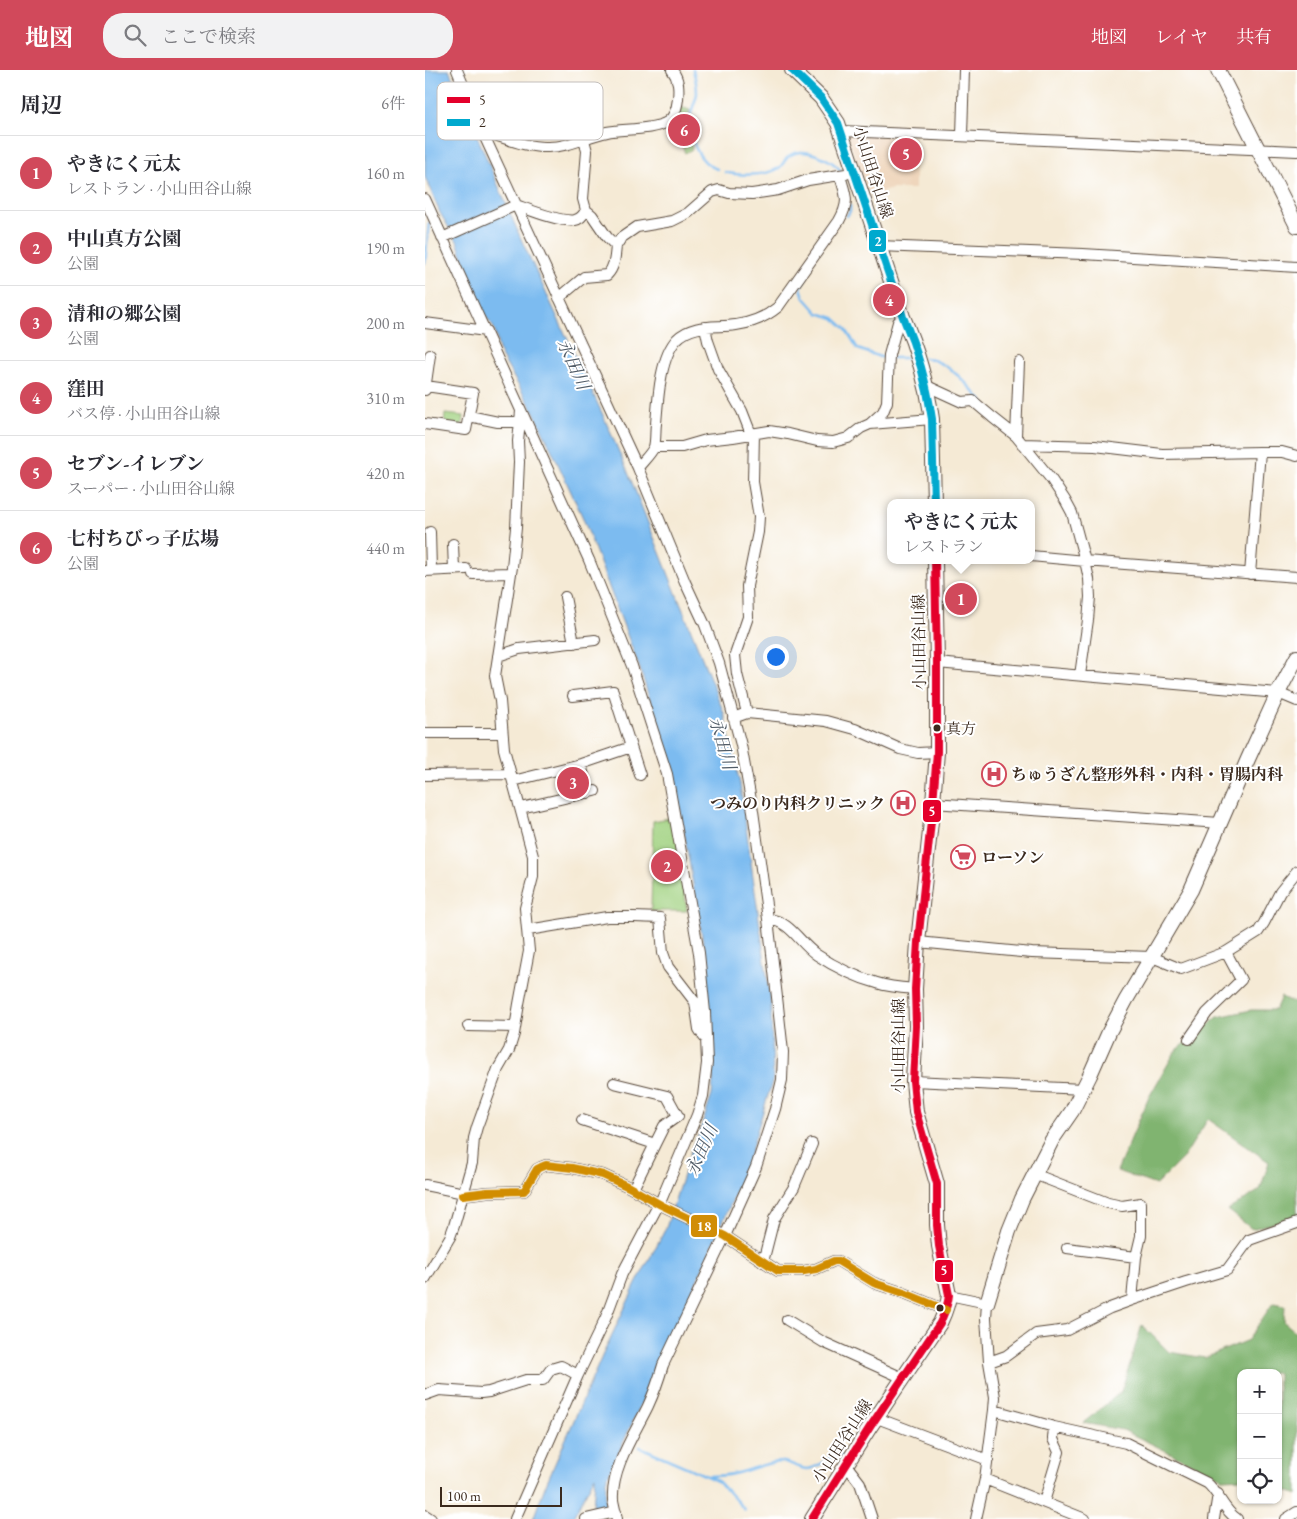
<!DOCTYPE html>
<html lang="ja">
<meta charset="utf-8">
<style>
:root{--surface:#fff;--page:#f2f2f3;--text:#2b2b33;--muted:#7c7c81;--line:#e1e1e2;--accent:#d1495b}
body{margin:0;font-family:"EB Garamond","Noto Serif JP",serif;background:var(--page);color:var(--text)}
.controls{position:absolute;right:15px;bottom:15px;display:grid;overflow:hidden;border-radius:10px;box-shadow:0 1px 4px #0004}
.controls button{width:45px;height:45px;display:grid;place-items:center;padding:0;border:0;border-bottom:1px solid var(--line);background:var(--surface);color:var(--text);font:25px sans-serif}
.scale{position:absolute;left:15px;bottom:12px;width:122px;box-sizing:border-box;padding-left:5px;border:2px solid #3b2a1e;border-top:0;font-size:14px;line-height:18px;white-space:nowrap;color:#3b2a1e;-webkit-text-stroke:4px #fff;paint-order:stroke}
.you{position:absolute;left:350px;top:586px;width:18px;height:18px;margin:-12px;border:4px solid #fff;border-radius:50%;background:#1a73e8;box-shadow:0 0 0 8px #1a73e833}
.badge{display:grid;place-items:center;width:32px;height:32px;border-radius:50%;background:var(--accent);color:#fff;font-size:16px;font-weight:700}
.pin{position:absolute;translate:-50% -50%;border:2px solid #fff;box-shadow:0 1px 5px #0006}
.popup{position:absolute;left:462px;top:429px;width:148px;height:65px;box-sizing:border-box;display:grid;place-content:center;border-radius:10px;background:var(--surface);filter:drop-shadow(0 1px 4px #0005);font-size:16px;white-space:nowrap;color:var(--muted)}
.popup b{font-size:19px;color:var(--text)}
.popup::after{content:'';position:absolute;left:50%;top:100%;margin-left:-10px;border:10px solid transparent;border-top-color:var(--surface)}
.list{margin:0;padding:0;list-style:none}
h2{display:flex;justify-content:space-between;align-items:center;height:65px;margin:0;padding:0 20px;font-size:21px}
h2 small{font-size:16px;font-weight:400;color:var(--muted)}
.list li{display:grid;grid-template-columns:32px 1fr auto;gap:15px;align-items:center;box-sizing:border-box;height:75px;padding:0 20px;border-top:1px solid var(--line)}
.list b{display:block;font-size:19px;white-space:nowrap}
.list p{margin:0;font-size:16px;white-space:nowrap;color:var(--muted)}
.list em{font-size:16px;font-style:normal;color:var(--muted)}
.icon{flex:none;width:28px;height:28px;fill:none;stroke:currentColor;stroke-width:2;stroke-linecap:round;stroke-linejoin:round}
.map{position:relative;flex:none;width:872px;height:1449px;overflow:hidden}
header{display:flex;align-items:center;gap:30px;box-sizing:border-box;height:70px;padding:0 25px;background:var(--accent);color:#fff}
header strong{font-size:24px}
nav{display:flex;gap:28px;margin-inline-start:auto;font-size:18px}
.search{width:350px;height:45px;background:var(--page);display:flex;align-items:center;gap:12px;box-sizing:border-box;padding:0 18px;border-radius:20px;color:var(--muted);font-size:19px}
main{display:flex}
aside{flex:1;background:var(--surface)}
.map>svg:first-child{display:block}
.built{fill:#efd6bc}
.green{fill:#a1d281;stroke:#6e7e50}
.forest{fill:#80b46f;stroke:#5e6f46}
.water{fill:#7cbbf0;stroke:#5c7287}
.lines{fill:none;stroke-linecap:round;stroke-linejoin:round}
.stream{stroke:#7cbbf0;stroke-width:2.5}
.street-casing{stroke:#574739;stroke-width:12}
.secondary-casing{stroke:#574739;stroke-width:16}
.street{stroke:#fff;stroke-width:10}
.secondary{stroke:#fff;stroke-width:14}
.bus-1-casing{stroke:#fff;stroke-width:11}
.bus-2-casing{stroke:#fff;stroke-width:11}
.bus-3-casing{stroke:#fff;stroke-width:11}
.bus-1{stroke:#e4002b;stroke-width:8}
.bus-2{stroke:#00a9ce;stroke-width:8}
.bus-3{stroke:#d18d06;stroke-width:8}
.bus-dot{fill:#3b2a1e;stroke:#fff;stroke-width:2}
.labels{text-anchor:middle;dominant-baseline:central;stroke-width:4;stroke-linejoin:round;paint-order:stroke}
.bus-label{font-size:15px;fill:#3b2a1e;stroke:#fff;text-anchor:start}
.street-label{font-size:16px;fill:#3b2a1e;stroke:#fff}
.poi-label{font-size:16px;font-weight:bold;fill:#3b2a1e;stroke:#fff;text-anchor:start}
.water-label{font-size:18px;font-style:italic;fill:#525d68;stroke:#fff}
.key{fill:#fff;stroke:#c4bfbc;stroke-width:1}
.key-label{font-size:14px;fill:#3b2a1e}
.line-badge{stroke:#fff;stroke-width:2}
.badge-label{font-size:14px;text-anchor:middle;font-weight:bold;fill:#fff}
</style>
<header>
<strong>地図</strong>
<div class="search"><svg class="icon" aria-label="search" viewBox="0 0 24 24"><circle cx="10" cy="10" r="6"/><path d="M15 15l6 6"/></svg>ここで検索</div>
<nav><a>地図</a><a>レイヤ</a><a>共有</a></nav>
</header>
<main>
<aside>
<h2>周辺<small>6件</small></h2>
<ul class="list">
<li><span class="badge">1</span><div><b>やきにく元太</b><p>レストラン · 小山田谷山線</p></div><em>160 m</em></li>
<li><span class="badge">2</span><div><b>中山真方公園</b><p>公園</p></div><em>190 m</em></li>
<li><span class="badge">3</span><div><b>清和の郷公園</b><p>公園</p></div><em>200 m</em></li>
<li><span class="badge">4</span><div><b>窪田</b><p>バス停 · 小山田谷山線</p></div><em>310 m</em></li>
<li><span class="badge">5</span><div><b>セブン-イレブン</b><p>スーパー · 小山田谷山線</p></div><em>420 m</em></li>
<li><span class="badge">6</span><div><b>七村ちびっ子広場</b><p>公園</p></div><em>440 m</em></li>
</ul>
</aside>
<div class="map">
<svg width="872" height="1449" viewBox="0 0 872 1449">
<rect width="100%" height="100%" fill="#fff"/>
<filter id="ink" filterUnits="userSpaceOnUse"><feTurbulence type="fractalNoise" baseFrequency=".02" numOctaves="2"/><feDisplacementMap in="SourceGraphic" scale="10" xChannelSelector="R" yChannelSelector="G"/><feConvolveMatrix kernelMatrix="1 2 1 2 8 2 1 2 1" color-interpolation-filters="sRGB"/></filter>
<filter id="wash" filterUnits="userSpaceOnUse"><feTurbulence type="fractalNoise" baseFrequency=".0096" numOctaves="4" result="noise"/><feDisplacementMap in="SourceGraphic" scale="20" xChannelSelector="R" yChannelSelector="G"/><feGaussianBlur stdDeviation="1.12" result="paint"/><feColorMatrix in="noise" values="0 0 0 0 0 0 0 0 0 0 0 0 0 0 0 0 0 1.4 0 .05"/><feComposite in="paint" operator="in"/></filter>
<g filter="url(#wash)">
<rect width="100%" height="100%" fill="#f5ead5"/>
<path class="built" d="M422,64l68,3v52h-23l-23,7z"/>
<path class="green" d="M255,37l10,3 -3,9 5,30 -7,4c-7,-17 -8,-27 -5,-46z
M20,344l19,2 -1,7 -3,3 -16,-2z
M152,702l3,18 -12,4 -3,-19z
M250,747l12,94h-36l2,-90z"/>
<path class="forest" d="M856,927l16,7v212l-45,13 -24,-19 32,-20 9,-28 -61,-43 -24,38 -28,28 -39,-14 32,-74 27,-47 42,-33 33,-7h24z
M848,1233l12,2 -1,17 13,11v162l-19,-8v-114h-37v105l-17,1 -101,-49 -40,-7 38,-31 21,-67 27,27 36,6 43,-18z"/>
<path class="water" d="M0,0h24l72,169 81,174 25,57 97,243 16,71 31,221 2,74 -29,95 -63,143 -75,163 -1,26 -12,3 2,-33 -23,43h-39l13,-35 57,-130 33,-70 30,-56 28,-87 4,-5 14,-41 1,-14 -9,-133 -29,-168 -35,-111 -57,-151 -49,-106 -34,-58 -6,-26 -13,-18 -24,-69 -17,-28 -15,-36z"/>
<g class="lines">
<path class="stream" d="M268,0c2,7 4,16 4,23 -1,9 -7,18 -7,27 0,19 8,43 27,49
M300,102c14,4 41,4 54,-4 4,-3 6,-9 10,-12 14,-11 43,3 52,15
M422,146l3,-5v-6
M0,193l4,-40
M382,204l-6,14 3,9 14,16 16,5 11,10 13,21 22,8h6
M467,288h18
M500,288c24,3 46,30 61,48
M215,1377l60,26 19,9 26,28
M281,1406c9,0 18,0 27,-2 16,-3 32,-12 48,-12 9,-1 17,7 26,7 15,0 22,-19 38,-12"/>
</g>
</g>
<g filter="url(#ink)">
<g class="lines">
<defs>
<path id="street" d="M32,0l25,61 156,337 47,114 20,43 14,38 22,82 12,66 15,108 10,87 5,46 -1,28 -7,29 -19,58 -31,69 -62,129c-4,14 -9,28 -15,41 -13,27 -37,62 -35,94 1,6 3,13 4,19
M57,61c21,6 44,17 66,16 23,0 38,-11 59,-15 15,-3 47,-2 60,-10 7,-4 10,-15 11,-23 1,-11 1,-20 -6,-29
M417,61l455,20
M537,65l2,-65
M0,129l164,361 43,106 35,108 32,179 6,59 2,51 -4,33 -6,19 -35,83 -40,76 -16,43 -28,58 -63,144
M17,168l74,-33c14,5 46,18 59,15 6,-1 9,-6 11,-10
M191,176l5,-8 16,-11 35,-6 16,-8 24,-21 7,-2 10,3 23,1 26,-4 30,-10 38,-6
M454,176l204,8 214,13
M134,228l25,-21 23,-2c8,-8 8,-19 9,-29l-9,-9 -15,-22 -6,-5 -3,-11 4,-48 -3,-11
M0,253l61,8
M280,257l3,14 10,28 24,42 9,23
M500,315l37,17 11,-1 19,16 24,19 35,43 14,21 7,13 13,48 4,18 1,18 -2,23 -8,55
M0,320l5,-35
M44,346l29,6h22
M0,354l41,6 7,-37 -47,-7
M445,354l62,-5
M591,366l3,-74
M597,374l73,2 67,8 98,-2h22l15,4
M229,377h28l24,-7 27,-3 36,-6 19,3 29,7 16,1 15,-4 13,-10 9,-4 13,-12 4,-10 2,-47 9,-33 5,-5
M213,398c4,-6 13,-14 16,-21 2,-7 1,-17 2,-23 2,-25 4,-67 21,-85 16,-16 39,-11 59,-14 15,-2 30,-8 42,-18l61,-86c11,-20 7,-25 1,-45
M5,462l1,38
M28,474l1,26
M606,486l54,5 212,16
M0,501l41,-2
M48,504l38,-1
M825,504l10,-122
M140,527l9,46
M73,586l21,-7 76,-9
M512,593l341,30 19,8
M148,626l40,-5 27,84
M322,643l-10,-39 -2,-19 13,-38 -1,-31 11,-54 1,-15 -6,-35 1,-49
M308,648l14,-5 79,8 29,8 45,20 18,4 19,-1
M1,663h76
M156,694l7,29
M0,705l86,-1
M88,711l68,-17 50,-17
M508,733l287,20
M96,738l74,-17
M343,849c23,2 31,24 49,36 18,12 39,22 60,28 12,4 26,5 38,6
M103,860l79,-13h27l26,1 3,35 5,14 27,35 4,27 5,8
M493,872l114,11 120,4 29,12 45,-17 32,-20 6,-9 16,-31 17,-21
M43,956l47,1
M764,969l18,-26 34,-33 -15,-28
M488,1011l170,8
M189,1013l53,13 11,20 -14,10 -9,18
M157,1050l73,24 -22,45
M0,1115l39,8
M38,1125l24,-3 37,-1 13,-22 4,-2 5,-2 26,3 31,7 26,12 32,18 64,31 53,35h26l12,-2 18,-8h4l36,22 30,10 42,17
M642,1178l69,9
M338,1192l11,-43 20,-32 18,-43
M0,1209l25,-42 4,-11 18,-63 2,-25 3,-11 21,-58 11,-19 5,-16 5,-30 10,-53 -4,-43 8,-31v-21l-29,-107 -4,-48 -5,-25 17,-109 4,-39 3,-66 -1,-21 3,-30
M524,1225l38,8 -1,15 3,44 6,35 -1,13 -9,69 -9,40
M707,1230l54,-18 41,-12 22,-30 48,-17
M362,1250l36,22 80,36
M564,1292l17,-6 30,-22 31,-4 43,-22 22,-8 4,-43 5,-21v-33l-19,3 -14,-3 -74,-29
M0,1325l14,-5 42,3 8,-1 37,-12h17l8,-11 10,-3 17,9
M569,1340l60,17 72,16 81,40c12,10 16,27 30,36
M452,1348l111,42
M422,1396l13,17 12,36
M560,1409l100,40
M619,1432l15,-50 -6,-13 1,-12
M0,1445l6,4
M161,1449l30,-7
M789,1449l4,-25
M861,1449l11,-7"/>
<path id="secondary" d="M367,0l29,28 17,25 65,194c14,32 24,67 29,102l2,84
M793,0l79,156
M562,1233l22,-72 13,-32 30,-59 20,-29 18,-36 19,-43 17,-32 65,-110 57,-131 30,-66 19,-36
M387,1449l58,-92 70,-104c4,-9 8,-17 9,-28l-10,-49 -2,-21v-41l-21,-72 -3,-31 3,-55 -1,-37 3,-47 15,-139 4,-51v-89l-2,-103"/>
</defs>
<use href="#street" class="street-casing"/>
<use href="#secondary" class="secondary-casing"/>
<use href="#street" class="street"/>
<use href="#secondary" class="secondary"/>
<defs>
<path id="bus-1" d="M387,1449l58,-92 70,-104c4,-9 8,-17 9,-28l-10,-49 -2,-21v-41l-21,-72 -3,-31 3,-55 -1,-37 3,-47 15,-139 4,-51v-89l-2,-103"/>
<path id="bus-2" d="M367,0l29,28 17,25 65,194c14,32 24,67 29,102l2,84"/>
<path id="bus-3" d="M38,1125l24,-3 37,-1 13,-22 4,-2 5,-2 26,3 31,7 26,12 32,18 64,31 53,35h26l12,-2 18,-8h4l36,22 30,10 42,17"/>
</defs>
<use href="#bus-1" class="bus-1-casing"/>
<use href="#bus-2" class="bus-2-casing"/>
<use href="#bus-3" class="bus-3-casing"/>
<use href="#bus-1" class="bus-1"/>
<use href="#bus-2" class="bus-2"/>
<use href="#bus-3" class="bus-3"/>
</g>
</g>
<defs>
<symbol id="hospital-ring" viewBox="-11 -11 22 22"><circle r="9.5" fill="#fff" stroke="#d1495b" stroke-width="1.5"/><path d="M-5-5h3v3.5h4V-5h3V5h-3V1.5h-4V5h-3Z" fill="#d1495b"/></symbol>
<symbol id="supermarket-ring" viewBox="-11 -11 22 22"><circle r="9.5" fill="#fff" stroke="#d1495b" stroke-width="1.5"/><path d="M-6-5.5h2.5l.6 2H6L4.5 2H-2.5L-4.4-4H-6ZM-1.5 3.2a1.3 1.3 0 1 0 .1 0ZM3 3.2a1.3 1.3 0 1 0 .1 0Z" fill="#d1495b"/></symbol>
</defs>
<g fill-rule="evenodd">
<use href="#hospital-ring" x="555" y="690" width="28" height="28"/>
<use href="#hospital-ring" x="464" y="719" width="28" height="28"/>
<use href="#supermarket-ring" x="524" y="773" width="28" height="28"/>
</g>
<g class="bus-dot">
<circle cx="512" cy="658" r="4.5"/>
<circle cx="515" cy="1238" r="4.5"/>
</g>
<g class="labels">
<g class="bus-label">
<text x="521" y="658">真方</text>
</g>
<g class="street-label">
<text transform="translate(448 102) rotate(72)">小山田谷山線</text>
<text transform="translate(494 572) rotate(-91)">小山田谷山線</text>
<text transform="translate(473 976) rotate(-90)">小山田谷山線</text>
<text transform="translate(417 1371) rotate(-57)">小山田谷山線</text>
</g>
<g class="poi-label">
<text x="586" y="704">ちゅうざん整形外科・内科・胃腸内科</text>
<text x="460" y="733" text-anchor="end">つみのり内科クリニック</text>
<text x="556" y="787">ローソン</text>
</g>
<g class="water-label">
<text transform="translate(149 294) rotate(66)">永田川</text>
<text transform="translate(298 673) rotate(74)">永田川</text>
<text transform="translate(276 1080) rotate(-66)">永田川</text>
</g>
</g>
<rect x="12" y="12" width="166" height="58" rx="8" class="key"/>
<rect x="22" y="27" width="23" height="6" fill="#e4002b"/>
<rect x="22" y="49" width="23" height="7" fill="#00a9ce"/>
<g class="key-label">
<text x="54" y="35">5</text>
<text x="54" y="57">2</text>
</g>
<g class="line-badge">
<rect x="443" y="159" width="19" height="24" rx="5" fill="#00a9ce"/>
<rect x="497" y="729" width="20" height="24" rx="5" fill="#e4002b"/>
<rect x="265" y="1144" width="28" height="24" rx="5" fill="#d18d06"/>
<rect x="509" y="1189" width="20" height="24" rx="5" fill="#e4002b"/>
</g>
<g class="badge-label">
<text x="453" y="176">2</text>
<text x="507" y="746">5</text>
<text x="279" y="1161">18</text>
<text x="519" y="1205">5</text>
</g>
</svg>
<div class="controls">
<button>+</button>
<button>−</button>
<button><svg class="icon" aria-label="locate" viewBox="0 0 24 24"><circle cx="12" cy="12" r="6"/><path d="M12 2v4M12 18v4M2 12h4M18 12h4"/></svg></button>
</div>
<div class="scale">100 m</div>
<div class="you"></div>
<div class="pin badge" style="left:536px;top:529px">1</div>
<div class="popup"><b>やきにく元太</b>レストラン</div>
<div class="pin badge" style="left:242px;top:796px">2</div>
<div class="pin badge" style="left:148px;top:713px">3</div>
<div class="pin badge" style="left:464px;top:230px">4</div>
<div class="pin badge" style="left:481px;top:84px">5</div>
<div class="pin badge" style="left:259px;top:60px">6</div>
</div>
</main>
